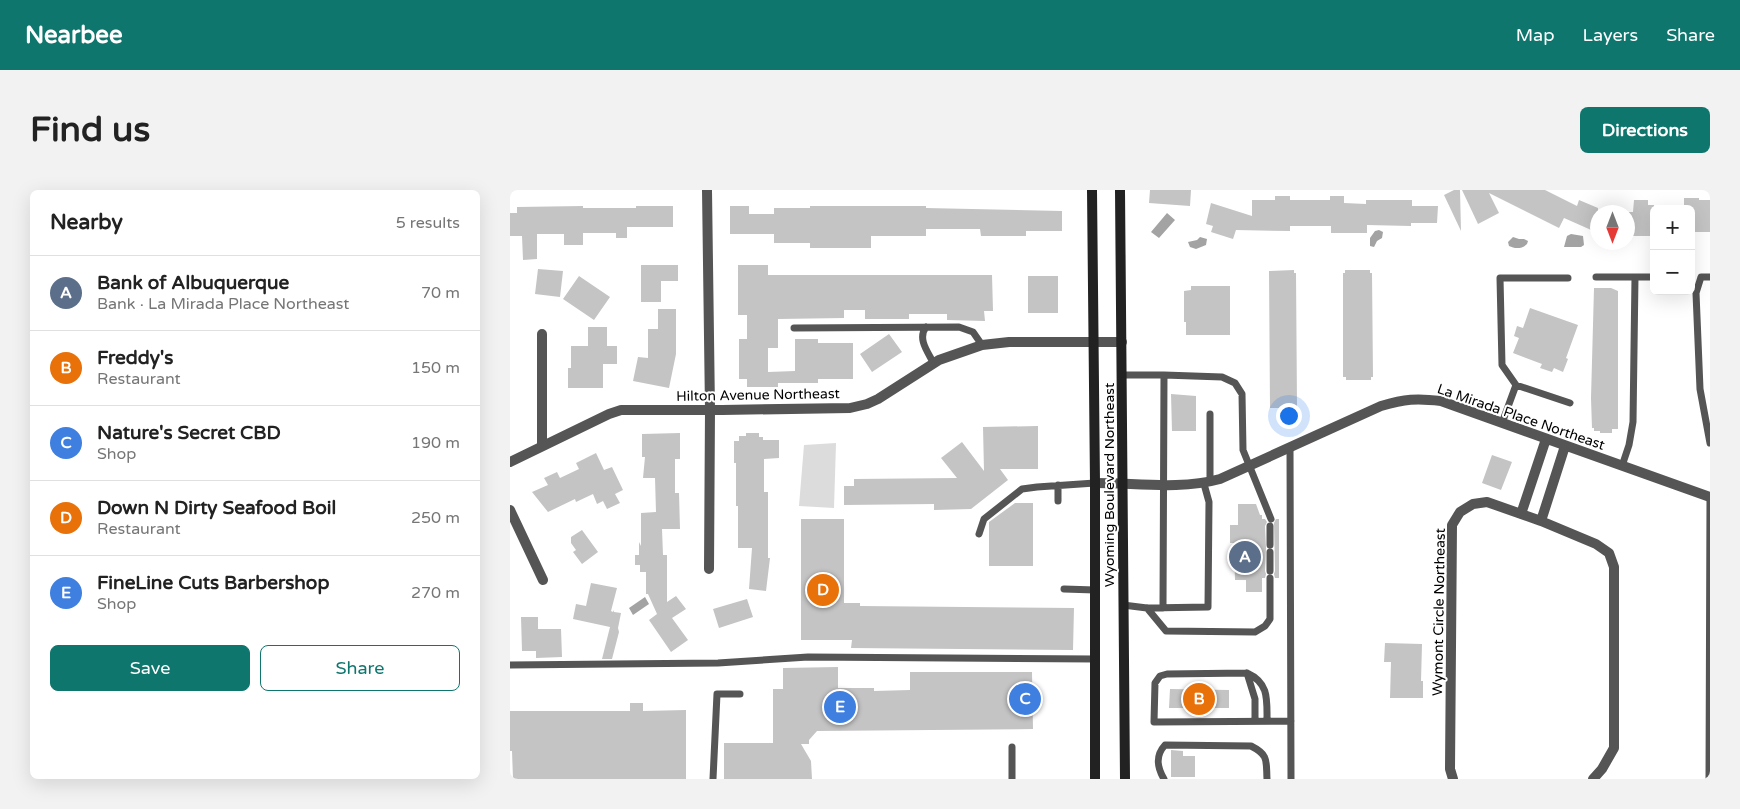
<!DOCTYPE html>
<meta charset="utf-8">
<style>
:root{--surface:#fff;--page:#f2f2f2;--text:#222;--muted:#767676;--line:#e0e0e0;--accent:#0f766e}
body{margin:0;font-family:"Varela Round",sans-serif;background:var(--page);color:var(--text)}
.controls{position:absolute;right:15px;top:15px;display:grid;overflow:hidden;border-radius:8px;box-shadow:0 5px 20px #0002}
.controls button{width:45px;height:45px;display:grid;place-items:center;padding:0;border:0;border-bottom:1px solid var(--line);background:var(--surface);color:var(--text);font:25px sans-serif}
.compass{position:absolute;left:1080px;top:15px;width:45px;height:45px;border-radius:50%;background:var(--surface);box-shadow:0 5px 20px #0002;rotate:180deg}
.you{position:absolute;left:778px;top:225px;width:18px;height:18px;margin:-12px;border:4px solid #fff;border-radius:50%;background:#1a73e8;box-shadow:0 0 0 8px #1a73e833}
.badge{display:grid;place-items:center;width:32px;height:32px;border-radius:50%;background:var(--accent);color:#fff;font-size:16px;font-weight:700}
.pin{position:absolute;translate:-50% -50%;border:2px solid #fff;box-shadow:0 1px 5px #0006}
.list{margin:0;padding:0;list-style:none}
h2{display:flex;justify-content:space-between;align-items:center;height:65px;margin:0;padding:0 20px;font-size:21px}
h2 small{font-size:16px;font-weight:400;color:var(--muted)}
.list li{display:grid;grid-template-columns:32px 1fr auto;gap:15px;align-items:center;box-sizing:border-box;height:75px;padding:0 20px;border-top:1px solid var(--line)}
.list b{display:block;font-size:19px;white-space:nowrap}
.list p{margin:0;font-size:16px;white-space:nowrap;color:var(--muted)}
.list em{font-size:16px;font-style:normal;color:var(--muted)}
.actions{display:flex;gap:10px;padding:15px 20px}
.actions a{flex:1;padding:11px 0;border:1px solid var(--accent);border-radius:8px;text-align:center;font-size:18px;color:var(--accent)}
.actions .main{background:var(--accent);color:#fff}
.map{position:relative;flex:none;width:1200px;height:589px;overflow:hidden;border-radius:8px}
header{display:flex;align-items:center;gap:30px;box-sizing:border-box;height:70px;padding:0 25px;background:var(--accent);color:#fff}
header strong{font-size:24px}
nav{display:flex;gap:28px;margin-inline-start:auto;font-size:18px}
.intro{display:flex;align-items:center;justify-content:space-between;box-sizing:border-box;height:120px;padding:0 30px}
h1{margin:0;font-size:35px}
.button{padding:12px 22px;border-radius:8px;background:var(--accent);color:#fff;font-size:18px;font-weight:700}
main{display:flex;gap:30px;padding:0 30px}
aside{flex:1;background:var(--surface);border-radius:8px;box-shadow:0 5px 20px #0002}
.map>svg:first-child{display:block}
.green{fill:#dcdcdc}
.water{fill:#a3a3a3}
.building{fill:#c4c4c4}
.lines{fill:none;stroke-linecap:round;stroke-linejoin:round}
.service{stroke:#555;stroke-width:7}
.minor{stroke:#555;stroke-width:10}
.secondary{stroke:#222;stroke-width:10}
.labels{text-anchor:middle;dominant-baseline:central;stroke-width:4;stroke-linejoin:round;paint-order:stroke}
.street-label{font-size:14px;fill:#000;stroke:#fff}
</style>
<header>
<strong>Nearbee</strong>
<nav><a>Map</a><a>Layers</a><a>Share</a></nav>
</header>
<div class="intro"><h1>Find us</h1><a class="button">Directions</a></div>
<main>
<aside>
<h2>Nearby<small>5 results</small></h2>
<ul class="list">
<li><span class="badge" style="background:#5c6f8a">A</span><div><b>Bank of Albuquerque</b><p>Bank · La Mirada Place Northeast</p></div><em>70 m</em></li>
<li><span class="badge" style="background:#e8710a">B</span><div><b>Freddy's</b><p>Restaurant</p></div><em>150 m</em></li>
<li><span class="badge" style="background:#3f7fe0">C</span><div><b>Nature's Secret CBD</b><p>Shop</p></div><em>190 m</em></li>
<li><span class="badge" style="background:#e8710a">D</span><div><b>Down N Dirty Seafood Boil</b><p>Restaurant</p></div><em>250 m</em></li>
<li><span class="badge" style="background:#3f7fe0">E</span><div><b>FineLine Cuts Barbershop</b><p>Shop</p></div><em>270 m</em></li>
</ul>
<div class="actions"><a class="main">Save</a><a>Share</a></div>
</aside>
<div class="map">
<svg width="1200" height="589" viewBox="0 0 1200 589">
<rect width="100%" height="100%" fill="#fff"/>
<path class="green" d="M326,253l-2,65 -35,-2 5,-61z"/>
<path class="water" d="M657,23l8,7 -16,18 -8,-6z
M869,40l4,2 -1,6 -5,3 -3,6 -4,-1v-8l5,-7z
M1061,44l12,2 1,9 -3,2h-17l3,-11z
M690,47l7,2 -1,6 -10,4 -6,-2 -2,-5 9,-2z
M1003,47l6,2h5l4,2 -1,3c-5,5 -12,5 -18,2l-1,-4z
M135,407l4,7 -16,11 -4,-7z"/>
<path class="building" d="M640,0h41l-1,16 -41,-3z
M944,0h6l1,41 -17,-36z
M952,0h83l32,16 2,-6 19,8v25l-34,-15 -5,10 -70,-35 10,20 -21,11z
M765,6h15v4h40v-4h14v7l22,1v-4h46v6h26l-1,17h-26v3l-44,-1v8h-36v-7h-41v5l-54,-1 -3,9 -22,-7 2,-6 -7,-2 5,-21 41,13v-16h23z
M1174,8h15v2h11v32h-19v-23h-7z
M1124,10h14v5h6v31h-26v-24h5z
M73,16v2h53v-2h37v21h-46v11h-11v-5h-33v12h-19v-11h-27v25l-14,1 -1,-24h-12v-23h7v-6z
M220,16h19v8h25v-6h36v-2h116v2l136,3v20h-36v5h-45l-1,-7h-54v7h-55v12h-61v-5h-36v-9h-44z
M131,75h37v16h-17v21h-20z
M228,75h30v10h224l1,36h-9l1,10 -38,-1v-6h-38v5h-44v-9h-21v8l-66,1v29h-10v24l27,-1v-32h23v4h35v36h-35v4h-40v4h-31v-8h-8v-40h8v-24h-9z
M28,79l25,2 -3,26 -25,-3z
M784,80v3h2l1,133h-2v2h-25l-1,-137z
M835,80h25v3h2l1,104h-2v3h-25v-3h-3v-104h2z
M69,86l31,21 -16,23 -31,-21z
M518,86h30v37h-30z
M681,96h39v49h-44v-13h-2v-31l7,-1z
M1084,98h17l7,3v138h-6v4h-12v-2h-6v-3h-2l-1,-30z
M1020,118l48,17 -12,33 2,1 -5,13 -9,-4 -2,4 -12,-4 2,-4 -29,-11 6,-15 -5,-2 3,-10 6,2z
M148,119h18v45l-7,34 -36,-7 5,-24 10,1v-29h10z
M78,137h19v19h10v18h-14v24h-35v-20h3v-22h17z
M379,144l13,18 -30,20 -12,-18z
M661,204l25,2v35h-24z
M528,236v43h-38l8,11 -37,29 -37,1v-6l-90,1v-19h10v-7l103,-1 -16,-20 21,-16 22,29 -1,-44z
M170,243v26h-5v34h4l1,36h-18l1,26h4v47l9,-6 10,13 -14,9 16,22 -17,12 -22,-32 8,-6 -9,-20h-2v-22h-6v-7h-5v-10h4v-13l2,4v-33l15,-1 -1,-34h-12l2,-21h-3v-23z
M236,243h13v4h4v3h16v18l-15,1v33h4v66h2l-4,33 -17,-2 3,-41h-14v-42h-2v-43h-2v-22h5v-5h7z
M86,263l8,17 8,-3 11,23 -8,4 5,9 -13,6 -4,-8 -6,3 -4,-10 -17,8 -1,-3 -27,13 -16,-20 16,-7 -4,-7 13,-6 3,6 19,-9 -3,-6z
M982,265l20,7 -11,28 -19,-7z
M505,313h18v63h-44v-44z
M728,314h18l4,11h2v4h3l2,3 -2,4 1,22 -1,23 1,3 -1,4h-3v14h-16v-12h-11l-1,-37h-4v-18h8z
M291,329h43v84h16v3l214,2 -1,42 -222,-2 1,-8h-51z
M766,329h3v59h-4l-1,-4 1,-3 -1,-48z
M72,340l16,22 -16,12 -9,-12 3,-2 -5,-7v-6z
M81,393l26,5 -6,23 2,1 1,-2v2l7,1 -3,15 1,4 -7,27h-10l8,-32 -37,-8 3,-15 10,2z
M237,409l6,18 -34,11 -6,-19z
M11,427h17v12h23l1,28 -26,1v-7h-14z
M875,453l37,1 -1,37h2v17h-33l1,-36h-7z
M328,477v21h36v3l36,-1v-18h122l1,57 -216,2 -8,9v4h-8l10,17 1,18h-88v-36h49v-54h10v-21z
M660,499l59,1v18h-60z
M120,513h13v8l43,-1v69h-173l-1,-28h-2v-40h120z
M661,560l12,1v5h12v21h-24z"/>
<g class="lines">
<path class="service" d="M1086,87h58
M1200,87h-9l-5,16 4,96 10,54
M416,137c-9,12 2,25 8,37
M284,138l165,-1 14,5 9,13
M612,185h42l-1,233
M654,185l58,2 13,6 7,11 1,56 28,69
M1006,195l54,18
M700,224v68
M992,233l14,-38 -14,-20 -2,-87h68
M780,257l1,332
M1112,276l7,-21 4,-23 2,-145
M548,295v16
M760,336v19
M469,344l5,-15 38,-30 15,-2 58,-4
M760,362v19
M554,399l31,1
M613,415l24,3 61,-1 1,-105 -5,-18
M637,418l19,23 89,1 10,-6 5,-7v-41
M0,475l208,-2 90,-6 287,2
M737,483c22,10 20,26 20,48
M745,531v-22l-8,-26 -80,1 -7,2 -5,7 -1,39 137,-1
M203,589l4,-85h23
M502,589v-32
M654,589c-7,-12 -9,-23 1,-34l86,1c18,9 15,15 16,33
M1199,589l1,-279"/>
<path class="minor" d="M197,0l3,220 -1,159
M32,144v112
M0,272l99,-48 12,-4h101l128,-2 17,-4 11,-5 61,-39 43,-15 27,-3h113
M585,293c42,0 85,7 125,-4l161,-73c24,-7 35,-8 60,-5l269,96
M0,320l33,70
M1011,324l25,-75
M1031,331l24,-75
M943,589l-3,-10 2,-244 8,-13 13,-8 14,-2 54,19 55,23 13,9 5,14v181l-12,21 -9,10"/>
<path class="secondary" d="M582,0l3,293v296
M610,0l5,589"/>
</g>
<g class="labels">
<g class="street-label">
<text transform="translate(248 205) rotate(-1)">Hilton Avenue Northeast</text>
<text transform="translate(1011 227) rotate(19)">La Mirada Place Northeast</text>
<text transform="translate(599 295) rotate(-90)">Wyoming Boulevard Northeast</text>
<text transform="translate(929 422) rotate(-89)">Wymont Circle Northeast</text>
</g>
</g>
</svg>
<div class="controls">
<button>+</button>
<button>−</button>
</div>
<svg class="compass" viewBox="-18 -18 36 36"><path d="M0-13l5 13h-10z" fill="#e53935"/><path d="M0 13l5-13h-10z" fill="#767676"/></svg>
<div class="you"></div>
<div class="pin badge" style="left:735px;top:367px;background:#5c6f8a">A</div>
<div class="pin badge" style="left:689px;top:509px;background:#e8710a">B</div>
<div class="pin badge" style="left:515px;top:509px;background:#3f7fe0">C</div>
<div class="pin badge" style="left:313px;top:400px;background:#e8710a">D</div>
<div class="pin badge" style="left:330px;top:517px;background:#3f7fe0">E</div>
</div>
</main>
